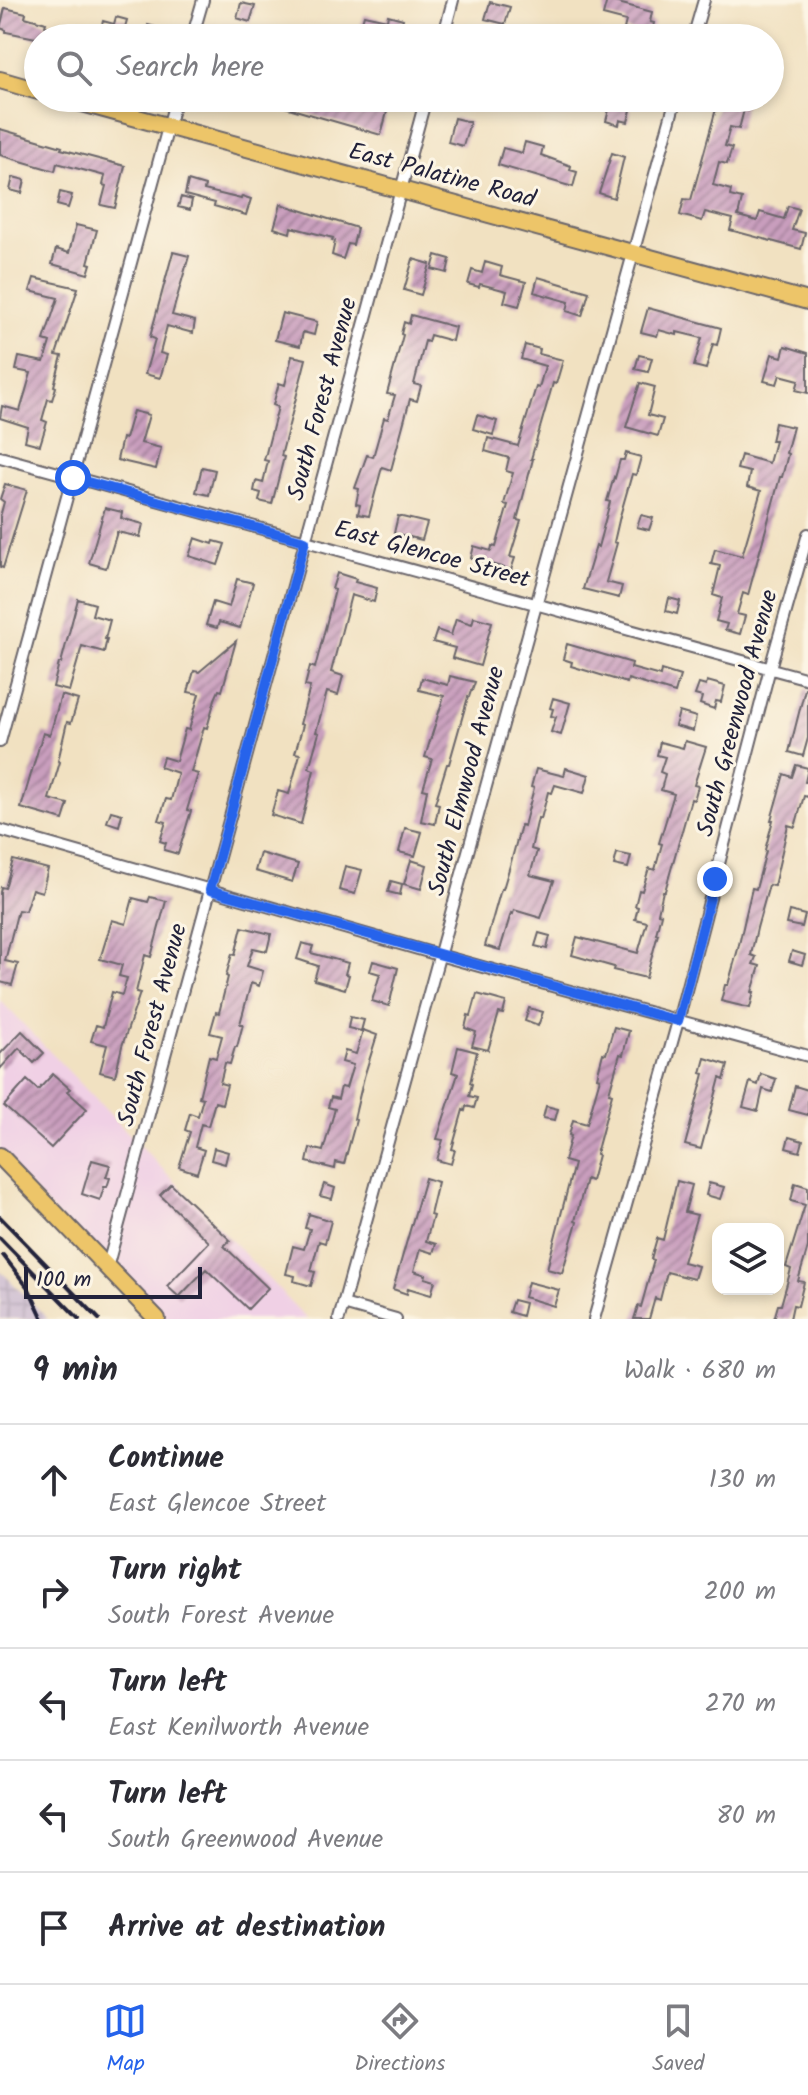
<!DOCTYPE html>
<meta charset="utf-8">
<style>
:root{--surface:#fff;--page:#f7f7f7;--text:#2b2b33;--muted:#7c7c81;--line:#e1e1e2;--accent:#2563eb}
body{margin:0;font-family:Kalam,sans-serif;background:var(--page);color:var(--text)}
.controls{position:absolute;right:24px;bottom:24px;display:grid;overflow:hidden;border-radius:16px;box-shadow:0 4px 12px #0003}
.controls button{width:72px;height:72px;display:grid;place-items:center;padding:0;border:0;border-bottom:2px solid var(--line);background:var(--surface);color:var(--text);font:40px sans-serif}
.scale{position:absolute;left:24px;bottom:20px;width:178px;box-sizing:border-box;padding-left:8px;border:4px solid #22223b;border-top:0;font-size:22px;line-height:28px;white-space:nowrap;color:#22223b;-webkit-text-stroke:6px #fcf5e5;paint-order:stroke}
.stop{position:absolute;width:24px;height:24px;margin:-18px;border:6px solid #2563eb;border-radius:50%;background:#fff}
.stop.end{background:#2563eb;border-color:#fff;box-shadow:0 2px 8px #0008}
.list{margin:0;padding:0;list-style:none}
h2{display:flex;justify-content:space-between;align-items:center;height:104px;margin:0;padding:0 32px;font-size:34px}
h2 small{font-size:26px;font-weight:400;color:var(--muted)}
.list li{display:grid;grid-template-columns:52px 1fr auto;gap:24px;align-items:center;box-sizing:border-box;height:112px;padding:0 32px;border-top:2px solid var(--line)}
.list b{display:block;font-size:30px;white-space:nowrap}
.list p{margin:0;font-size:26px;white-space:nowrap;color:var(--muted)}
.list em{font-size:26px;font-style:normal;color:var(--muted)}
.icon{flex:none;width:44px;height:44px;fill:none;stroke:currentColor;stroke-width:2;stroke-linecap:round;stroke-linejoin:round}
.map{position:relative;flex:none;width:808px;height:1319px;overflow:hidden}
.search{position:absolute;background:var(--surface);box-shadow:0 4px 12px #0003;left:24px;right:24px;top:24px;height:88px;display:flex;align-items:center;gap:20px;box-sizing:border-box;padding:0 28px;border-radius:44px;color:var(--muted);font-size:30px}
.sheet{height:664px;background:var(--surface)}
nav{display:flex;justify-content:space-around;align-items:center;box-sizing:border-box;height:112px;border-top:2px solid var(--line);background:var(--surface);font-size:22px;color:var(--muted)}
nav a{display:grid;justify-items:center;gap:4px}
nav .on{color:var(--accent)}
.map>svg:first-child{display:block}
.built{fill:#f0d0e5}
.industrial{fill:url(#industrial-grid)}
.building{fill:url(#building-hatch)}
.lines{fill:none;stroke-linecap:round;stroke-linejoin:round}
.street-casing{stroke:#6a656a;stroke-width:14}
.primary-casing{stroke:#6a656a;stroke-width:20}
.street{stroke:#fff;stroke-width:10}
.primary{stroke:#edc569;stroke-width:16}
.rail{stroke:#22223b;stroke-width:4}
.route{stroke:#2563eb;stroke-width:10}
.labels{text-anchor:middle;dominant-baseline:central;stroke-width:6;stroke-linejoin:round;paint-order:stroke}
.street-label{font-size:24px;fill:#22223b;stroke:#fcf5e5}
</style>
<div class="map">
<svg width="808" height="1319" viewBox="0 0 808 1319">
<defs>
<pattern id="industrial-grid" width="8" height="8" patternUnits="userSpaceOnUse" patternTransform="scale(2)"><rect width="8" height="8" fill="#cebed2"/><path d="M0 4h8M4 0v8" fill="none" stroke="#b1a3b5"/></pattern>
<pattern id="building-hatch" width="6" height="6" patternUnits="userSpaceOnUse" patternTransform="scale(2)"><rect width="6" height="6" fill="#c99ebd"/><path d="M-1 1l2-2M0 6l6-6M5 7l2-2" fill="none" stroke="#a3809b"/></pattern>
</defs>
<rect width="100%" height="100%" fill="#fcf5e5"/>
<filter id="ink" filterUnits="userSpaceOnUse"><feTurbulence type="fractalNoise" baseFrequency=".0125" numOctaves="2"/><feDisplacementMap in="SourceGraphic" scale="16" xChannelSelector="R" yChannelSelector="G"/><feConvolveMatrix kernelMatrix="1 2 1 2 8 2 1 2 1" color-interpolation-filters="sRGB"/></filter>
<filter id="wash" filterUnits="userSpaceOnUse"><feTurbulence type="fractalNoise" baseFrequency=".006" numOctaves="4" result="noise"/><feDisplacementMap in="SourceGraphic" scale="32" xChannelSelector="R" yChannelSelector="G"/><feGaussianBlur stdDeviation="1.8" result="paint"/><feColorMatrix in="noise" values="0 0 0 0 0 0 0 0 0 0 0 0 0 0 0 0 0 1.4 0 .05"/><feComposite in="paint" operator="in"/></filter>
<g filter="url(#wash)">
<rect width="100%" height="100%" fill="#f1e1c1"/>
<path class="built" d="M0,1000l307,319h-150l-157,-163z"/>
<path class="industrial" d="M0,1270l48,49h-48z"/>
<g id="blocks">
<path class="building" d="M607,0l45,12 -2,10 4,1 -3,13 -27,-7 2,-8 -23,-6z
M490,2l20,5 -5,17 -20,-5z
M241,3l14,3 -5,16 -13,-4z
M5,8l21,5 -1,4 21,6 -1,3 20,5 1,-3 26,7v3h-56l-30,-6v-2l-6,-2z
M364,15l23,5 1,-5 15,4 -4,17 -39,-8z
M116,17l11,3 -5,18h-24l5,-17 11,3z
M148,25l15,4 -2,9h-17z
M287,98h80l-2,8 22,6 -6,23 -96,-28z
M592,98h34l-3,9 8,3 -3,12 -8,-2 -1,5 -13,-4 4,-15 -19,-5z
M719,98h28l-8,31 -9,-2 -5,19 7,2 -5,16 -8,-2 -6,23 18,5 -1,6 12,3 -4,17 19,5 3,-9 24,7 4,-13 11,3 -7,21 13,3 -4,16 -71,-19 3,-11 -28,-7 -3,9 -22,-6 4,-16 7,1z
M454,118l16,4 -7,24 -15,-4z
M0,129l62,18 -1,2 64,17 -10,42 -14,-3 5,-19 -3,-1 2,-9 -48,-13 -2,8 -55,-16z
M525,142l18,5 -2,8 30,11 -1,4 7,2 -4,15 -75,-22 5,-17 19,5z
M612,153l12,4 -10,41 -15,-5z
M13,177l12,3 -3,13 -12,-3z
M188,181l17,5 -1,4 37,9 1,-3 9,3 -5,16 -32,-9 1,-3 -30,-8z
M60,192l12,3 -4,13 -11,-3z
M181,197l11,3 -2,10 -12,-3z
M281,204l76,24 -4,17 -5,-1 -5,15 -11,-4 3,-14 -3,-1 1,-2 -42,-11 -1,6 -16,-5z
M76,225l21,5 -9,33 3,1 -3,10 -36,-10 4,-15 13,4z
M173,252l16,4 -17,59 23,6 -2,12 -26,-7 -7,27 7,2 -7,23 -15,-4 10,-35 -5,-2z
M436,255l14,4 -3,14 -15,-4z
M413,259l17,5 -9,31 -17,-5z
M485,262l17,5 -2,8 26,7 -7,24 -15,-4 3,-11 -27,-7 -1,3 -11,-3 4,-14 10,3z
M538,277l51,15 -7,24 -15,-5 2,-9 -35,-10z
M34,278l44,10 -22,67 6,1 -8,30 2,1 -4,13 -4,-1 -6,21 5,2 -7,23 -15,-4 3,-14 -28,-9 2,-12 18,5 11,-38 -15,-3 3,-13 25,5 6,-20 -6,-2 14,-42 -28,-7z
M648,308l73,20 -4,17 -4,-1 -7,25 -12,-3 8,-28 -25,-6v3l-18,-5 -2,6 -16,-4z
M282,313l35,9 -3,13 -11,-3 -3,14 -25,-6z
M411,315l44,12 -3,14 -22,-6 -2,7 -3,-1 -11,43 7,2 -4,15 -7,-2 -19,71 -9,-3 -13,49 -11,-2 2,-9 -4,-1 3,-15 -4,-1 12,-33 6,2 11,-39 4,1 7,-24 -8,-1 16,-59 -2,-1 3,-12 5,2z
M525,345l15,4 -1,5 24,6 -7,24 -3,-1 -22,76h2l-16,61 4,1 -11,36 5,1 -4,12 -40,-12 3,-12 17,5 1,-5 4,1 12,-42 -4,-1 9,-31 -7,-2 3,-13 -24,-7 3,-13 30,8 18,-59 3,1 6,-22 -24,-7z
M785,346l23,7v40l-12,-3 3,-10 -19,-5 -3,9 -13,-3 8,-27 10,3z
M639,355l13,3 -4,14 -13,-3z
M292,356l14,3 -25,97 3,1 -12,47 -13,-3 2,-8 -7,-2 2,-10 7,2 5,-22 -4,-1 2,-7 12,-46 -5,-2 6,-22 6,2z
M640,383l15,4 -7,28 15,4 -5,17 -32,-9z
M133,411l16,4 -8,28 20,5 -5,21 -39,-9 5,-22 3,1z
M477,415l20,6 -4,14 -20,-6z
M775,423l18,4 -7,26 2,1 -6,23h-2l-32,118 -5,-2 -6,21 8,2 -5,18 -15,-4 2,-6 -11,-3 6,-23 -9,-3 7,-29 -9,-2 4,-15 27,7 19,-65 -14,-4 3,-15 -13,-3 4,-14 28,8 6,-22h-4z
M626,453l15,4 -5,18 -4,-1 -12,42 -6,26 3,1 -11,39 16,4 -3,12 -36,-9 13,-43 2,1 12,-45 -3,-1 7,-24 1,1 5,-18h4z
M202,467l13,3 -6,25 -13,-3z
M5,484l22,6 -24,78 -3,-1v-50l4,-15 -4,-3z
M105,508l17,4 -1,6 22,6 -3,13 -23,-5 -11,36 -17,-5z
M641,515l12,3 -4,12 -12,-3z
M398,516l29,7 -5,17 -28,-7z
M195,538l18,6 1,-3 11,3 -7,21 -29,-9z
M337,573l19,6 -1,3 22,6 -3,14 -23,-7 -20,77 12,4 -5,19 -11,-3 -11,40 3,1 -10,35 5,2 -13,54 -30,-9 7,-24 11,3 11,-40 -5,-1 8,-28 -3,-1 10,-37 -5,-1 5,-20 5,2 20,-78 -3,-1z
M237,579l16,4 -13,45 -21,-6 -2,6 -11,-3 7,-23 16,5z
M669,598l11,3 -3,13 -11,-3z
M78,599l17,5 -3,11 18,5 -5,19h2l-3,13 -22,-6 -13,45 -16,-4 6,-24h2z
M474,617l18,5 -12,44 -28,-8 3,-10 -22,-6 4,-12 14,5 5,-16 16,5z
M236,641l-14,50 -3,-1 -4,9 -8,29 -3,-1 -13,45 7,2 -11,36 4,1 -13,43 -14,-4 2,-7 -6,-2 6,-19 -7,-2 7,-21 5,1 7,-27 -18,-6 3,-10 13,4 9,-32 4,1 10,-36 -11,-2 6,-21 5,1z
M567,644l65,19 -1,5 29,8 1,-6 19,6 -5,17 -47,-14 -1,4 -56,-17 1,-4 -9,-3z
M450,676l25,6 -3,9h-1l-2,6h-1l-19,67h-2l-12,39 4,1 -4,20 -14,-3 6,-31 -4,-1 9,-30 -7,-2 19,-61 -25,-6 3,-12 26,7z
M707,681l18,5 -4,16 -5,-1 -2,8 -14,-5 2,-7 -7,-2 4,-11 7,2z
M805,689h3v49l-5,18 -14,-4z
M61,695l17,5 -7,23 -4,-1 -9,39 2,1 -11,37 19,5 -5,16 -42,-12 22,-75 7,2z
M553,698l17,5 -9,32 -10,-3 5,-15 -5,-1 2,-7 -3,-1z
M679,712l17,5 -3,14 -18,-5z
M685,741l21,6 -12,38 4,1 -4,14 -3,-1 -26,92h-2l-5,22 3,1 -5,20h2l-12,44 -33,-8 1,-3 -42,-12 5,-18 61,16 9,-31 -12,-3 3,-12 -3,-1 4,-16 3,1 7,-23 6,2 7,-26 -3,-1 15,-49 -13,-4 4,-16 -5,-2 5,-15 -8,-2 3,-13 23,6z
M796,765l12,3 -3,14h3v15l-4,-1 -9,31 -7,-2 -14,61 -5,-1 -12,43 -6,27 5,2 -3,7 7,2 -8,26h2l-4,16 -29,-7 4,-16h3l10,-36 14,-61 4,1 10,-38 -1,-1 8,-30h-2l13,-46 8,3z
M566,768l23,7 -5,18 -29,-8 -3,8 -4,-1 -7,27 -3,-1 -7,31 6,2 -7,24 24,6 -13,37 -27,-8 -1,4 -2,-1 -11,37 -15,-4 16,-57h2l8,-27 10,-37 3,1 10,-38 -3,-1 5,-18 28,7z
M111,811l11,3 -3,12 -12,-4z
M405,828l17,4 -7,24 -16,-4z
M260,853l38,11 -6,18 -37,-11z
M617,853l14,3 -3,12 -14,-3z
M13,860l35,9 -6,23 -10,-3 -7,22 -7,-1 -13,51 13,3 -6,21 -12,-3v-90l1,-5 4,1z
M411,860l16,5 -6,24 -17,-5z
M345,866l17,4 -7,24 -16,-4z
M391,881l11,3 -2,11 -12,-3z
M150,897l16,4 -15,56 -6,-2 -9,37 4,1 -18,53 -7,30 -15,-4 7,-27 -16,-4 5,-16 7,2 9,-35 10,3 5,-17 -8,-2 3,-11 -22,-6 12,-39 14,4 7,-26 15,4z
M789,911l16,4 -3,12 -16,-3z
M242,927l29,7 -4,17 -14,-3 -6,18 16,5 -4,15 -8,-3 -11,41h3l-6,23h-2l-5,17 -5,-1 -5,20 7,2 -5,19 -7,-2 -7,24 -7,-2 -6,23 9,3 -7,23 -18,-6 11,-35 -5,-2 5,-17 8,3 5,-18 -4,-1 10,-41 7,2 6,-22 -12,-3 6,-21 3,1 9,-36 -2,-1 6,-22 3,1z
M539,933l11,3 -3,13 -12,-3z
M302,943l11,3 -2,7 37,10 -3,11 4,1 -4,14 -31,-9 4,-14 -21,-7z
M792,951l13,4 -3,10 -13,-4z
M373,961l25,7 -9,38 -17,-5 8,-27 -10,-3z
M477,994l29,8 -3,12 -4,-1 -11,37 -16,-4 4,-14 -11,-4 3,-13 3,1z
M529,1008l14,4 -5,14 -13,-5z
M350,1017l14,3 -3,11 -13,-3z
M614,1027l15,4 -6,24 -3,-1 -11,39 3,1 -16,60 2,1 -7,26 -5,-2 -11,42 2,1 -15,51 -15,-4 27,-105 -10,-3 7,-25 -2,-1 4,-15 14,4 13,-46 -3,-1 6,-24 3,1z
M363,1030l14,5 -13,42 -10,42 2,1 -12,44 -8,-2 -1,7 -28,-7 3,-14 13,3 12,-42 -7,-2 3,-10 7,2 3,-12 5,1 7,-23 -11,-3 3,-11 11,3z
M22,1031l22,22 -10,10 -15,-15 -19,21v-15z
M458,1047l19,5 -7,31 2,1 -3,12 8,2 -3,10 -8,-2 -1,5 -2,-1 -11,39 3,1 -4,14 -14,-4 6,-20 -6,-1 21,-65 -6,-2z
M705,1058l23,7 -4,15 -4,-2 -19,71 -16,-4 19,-71 -3,-1z
M53,1074l17,15 -3,2 20,18 -36,39 -47,-42 23,-26 11,10z
M761,1074l15,5 -4,13 -9,-3 -5,22 -15,-4 7,-25 8,3z
M795,1086l13,4v25l-19,-5z
M546,1106l12,3 -3,11 -12,-2z
M789,1137l14,4 -3,11 -14,-4z
M214,1148l14,4 -3,12 -14,-4z
M92,1160l18,5 -4,12 4,1 -3,9h-3l-4,13 -18,-6z
M425,1178l13,4 -8,33 3,1 -7,25 10,3 -3,9 -13,-4 -6,22 12,4 -1,3 10,3 -4,14 -23,-7 -1,6 -14,-5z
M677,1181l15,4 -7,27 12,3 -14,47 15,4 -4,13 -27,-7 -7,28 -5,-2 -6,21h-15l4,-13 3,1 13,-47 -3,-1 6,-21 6,2z
M709,1183l15,4 -4,12 -14,-4z
M795,1183l13,4v60l-10,34 6,1 -6,24 -5,-1 -3,14h-16l4,-14h3l10,-36 -5,-2 19,-62 -14,-4z
M171,1184l59,56 -6,6 44,42 -20,21 -42,-40 -27,28 -12,-11 42,-44 -49,-47z
M324,1184l11,4 -3,11 -12,-3z
M309,1214l22,7 -6,22 -6,-2 -8,30 4,1 -4,14 -17,-5 1,-5 -9,-2 7,-28 11,3 6,-20 -5,-1z
M528,1282l31,8 -5,16 -30,-9z
M513,1300l12,3 -3,13 -13,-4z"/>
</g>
</g>
<g filter="url(#ink)">
<use href="#blocks" fill-opacity="0" stroke="#6a656a" stroke-width="2"/>
<g class="lines">
<defs>
<path id="street" d="M192,38l11,-38
M443,38l10,-38
M693,38l11,-38
M0,457l808,222
M0,742l176,-644
M0,830l439,125 369,101
M107,1268l319,-1170
M343,1304l53,15
M339,1319l337,-1221
M594,1319l84,-298 92,-353 38,-134"/>
<path id="primary" d="M0,80l38,11
M64,98l744,203
M0,1156l157,163"/>
</defs>
<use href="#street" class="street-casing"/>
<use href="#primary" class="primary-casing"/>
<use href="#street" class="street"/>
<use href="#primary" class="primary"/>
<path class="rail" d="M0,1217l99,102
M0,1238l79,81
M3,1255l26,34 14,30"/>
</g>
</g>
<g class="lines" filter="url(#ink)">
<path class="route" d="M73,478l232,63 -95,349 468,131 37,-142"/>
</g>
<g class="labels">
<g class="street-label">
<text transform="translate(442 176) rotate(15)">East Palatine Road</text>
<text transform="translate(323 399) rotate(-75)">South Forest Avenue</text>
<text transform="translate(432 555) rotate(15)">East Glencoe Street</text>
<text transform="translate(738 713) rotate(-75)">South Greenwood Avenue</text>
<text transform="translate(467 781) rotate(-75)">South Elmwood Avenue</text>
<text transform="translate(153 1025) rotate(-75)">South Forest Avenue</text>
</g>
</g>
</svg>
<div class="controls">
<button><svg class="icon" aria-label="layers" viewBox="0 0 24 24"><path d="M12 4l9 5-9 5-9-5zM3 14l9 5 9-5"/></svg></button>
</div>
<div class="scale">100 m</div>
<div class="stop" style="left:73px;top:478px"></div>
<div class="stop end" style="left:715px;top:879px"></div>
<div class="search"><svg class="icon" aria-label="search" viewBox="0 0 24 24"><circle cx="10" cy="10" r="6"/><path d="M15 15l6 6"/></svg>Search here</div>
</div>
<section class="sheet">
<h2>9 min<small>Walk · 680 m</small></h2>
<ul class="list">
<li><svg class="icon" aria-label="ahead" viewBox="0 0 24 24"><path d="M12 20V5M6 11l6-6 6 6"/></svg><div><b>Continue</b><p>East Glencoe Street</p></div><em>130 m</em></li>
<li><svg class="icon" aria-label="right" viewBox="0 0 24 24"><path d="M7 20v-9h11M14 6l5 5-5 5"/></svg><div><b>Turn right</b><p>South Forest Avenue</p></div><em>200 m</em></li>
<li><svg class="icon" aria-label="left" viewBox="0 0 24 24"><path d="M17 20v-9H6M10 6l-5 5 5 5"/></svg><div><b>Turn left</b><p>East Kenilworth Avenue</p></div><em>270 m</em></li>
<li><svg class="icon" aria-label="left" viewBox="0 0 24 24"><path d="M17 20v-9H6M10 6l-5 5 5 5"/></svg><div><b>Turn left</b><p>South Greenwood Avenue</p></div><em>80 m</em></li>
<li><svg class="icon" aria-label="arrive" viewBox="0 0 24 24"><path d="M6 21V4h12l-3 4 3 4H6"/></svg><div><b>Arrive at destination</b></div></li>
</ul>
</section>
<nav>
<a class="on"><svg class="icon" aria-label="map" viewBox="0 0 24 24"><path d="M3 6l6-2 6 2 6-2v14l-6 2-6-2-6 2zM9 4v14M15 6v14"/></svg>Map</a>
<a><svg class="icon" aria-label="directions" viewBox="0 0 24 24"><path d="M12 3l9 9-9 9-9-9zM9 14v-3h6M13 9l2 2-2 2"/></svg>Directions</a>
<a><svg class="icon" aria-label="saved" viewBox="0 0 24 24"><path d="M7 4h10v16l-5-4-5 4z"/></svg>Saved</a>
</nav>
